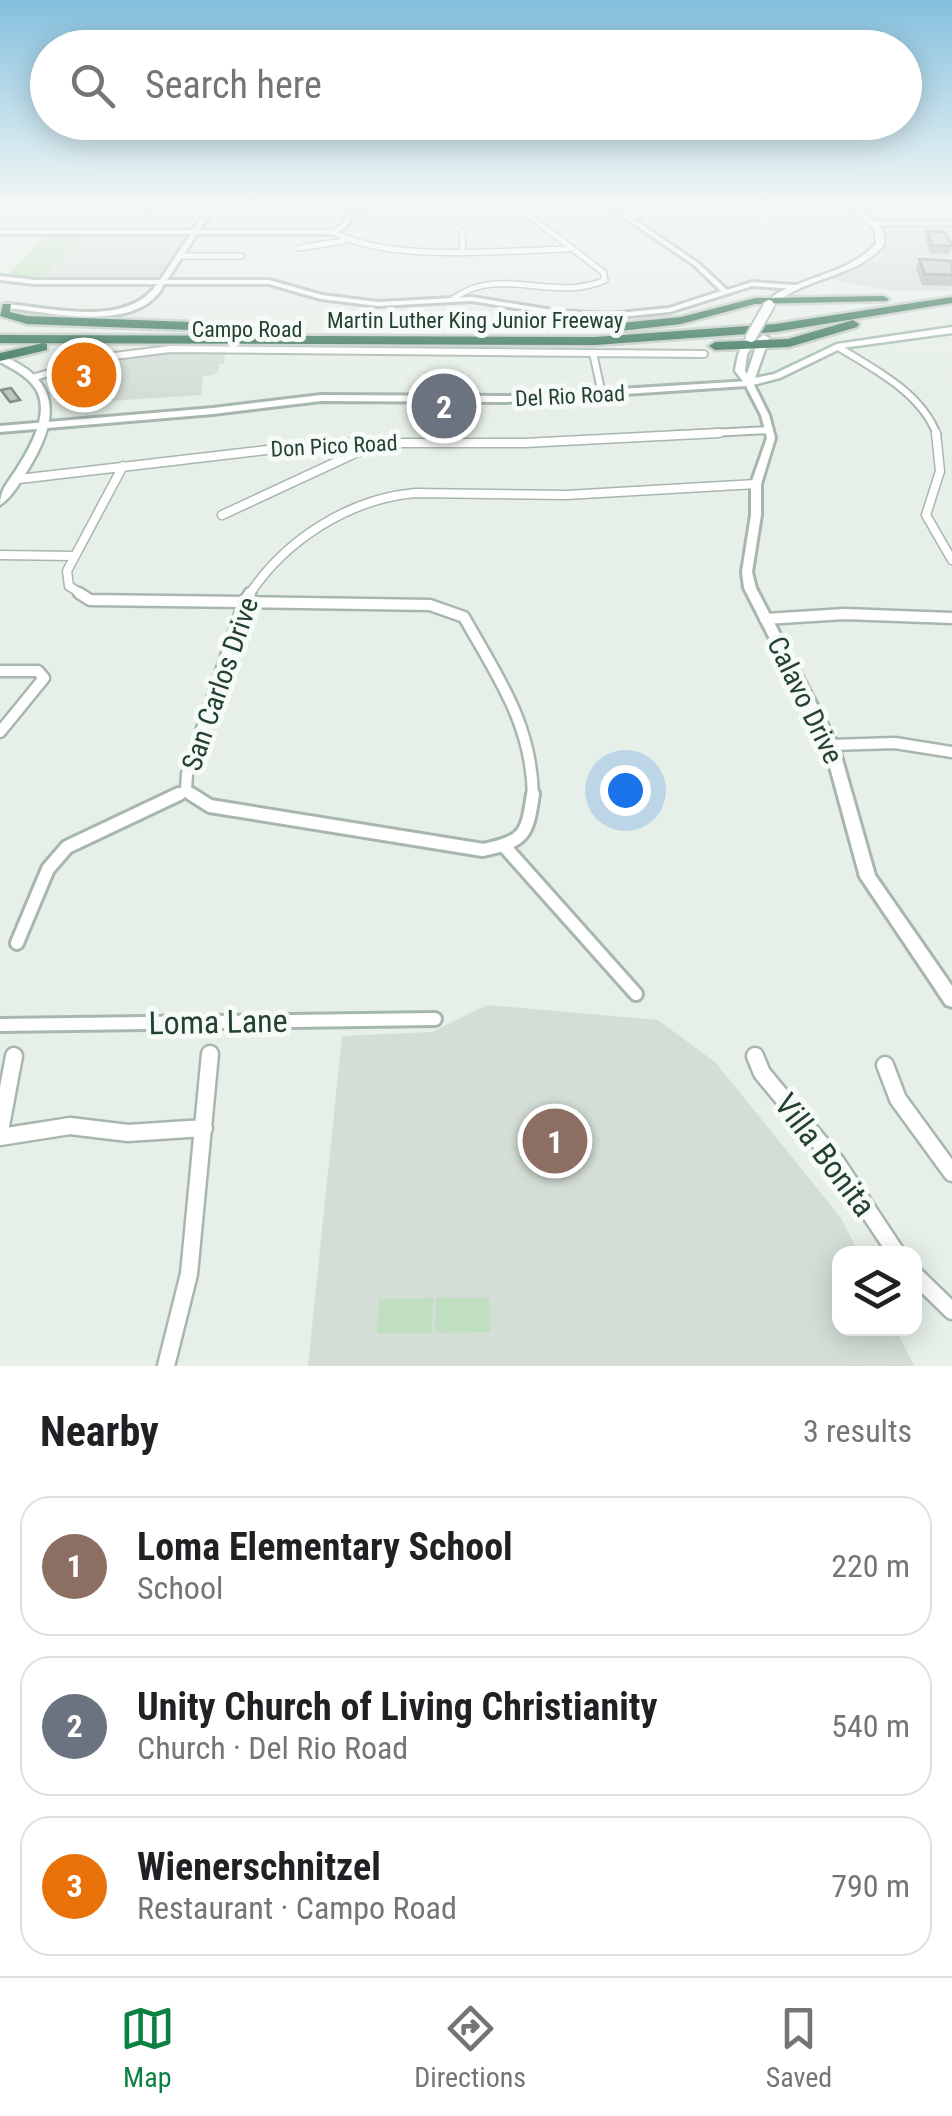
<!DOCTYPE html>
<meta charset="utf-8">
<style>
:root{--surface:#fff;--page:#f6f6f6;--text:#202124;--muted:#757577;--line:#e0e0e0;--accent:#0b8043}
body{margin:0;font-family:"Roboto Condensed",sans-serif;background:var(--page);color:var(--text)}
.controls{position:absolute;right:30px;bottom:30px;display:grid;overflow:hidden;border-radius:20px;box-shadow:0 5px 25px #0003}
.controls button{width:90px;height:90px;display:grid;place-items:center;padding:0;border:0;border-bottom:2px solid var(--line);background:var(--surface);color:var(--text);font:50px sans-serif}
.you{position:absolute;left:625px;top:790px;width:35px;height:35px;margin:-25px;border:8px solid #fff;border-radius:50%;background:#1a73e8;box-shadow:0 0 0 15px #1a73e833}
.badge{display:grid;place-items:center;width:65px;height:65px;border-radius:50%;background:var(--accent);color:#fff;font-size:32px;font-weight:700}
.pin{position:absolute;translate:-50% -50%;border:5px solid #fff;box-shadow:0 2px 10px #0006}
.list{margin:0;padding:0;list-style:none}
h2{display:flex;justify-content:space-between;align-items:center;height:130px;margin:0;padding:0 40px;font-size:42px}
h2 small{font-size:32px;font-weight:400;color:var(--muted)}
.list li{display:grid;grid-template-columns:65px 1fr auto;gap:30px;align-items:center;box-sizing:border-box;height:140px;margin:0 20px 20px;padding:0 20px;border:2px solid var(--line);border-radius:30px}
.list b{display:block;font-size:38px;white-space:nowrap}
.list p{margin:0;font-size:32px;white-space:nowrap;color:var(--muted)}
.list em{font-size:32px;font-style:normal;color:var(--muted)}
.icon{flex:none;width:55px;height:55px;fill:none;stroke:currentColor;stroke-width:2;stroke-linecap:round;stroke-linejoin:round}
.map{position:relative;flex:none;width:952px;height:1366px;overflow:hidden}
.search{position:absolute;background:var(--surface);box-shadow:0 5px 25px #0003;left:30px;right:30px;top:30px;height:110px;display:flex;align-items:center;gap:25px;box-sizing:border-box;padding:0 35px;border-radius:55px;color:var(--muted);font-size:38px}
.sheet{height:610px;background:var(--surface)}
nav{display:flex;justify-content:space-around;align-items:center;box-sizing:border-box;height:140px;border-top:2px solid var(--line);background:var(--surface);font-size:28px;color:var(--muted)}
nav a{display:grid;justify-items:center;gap:5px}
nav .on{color:var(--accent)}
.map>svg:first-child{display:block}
.built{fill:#d4ded7}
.green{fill:#bfdfc0}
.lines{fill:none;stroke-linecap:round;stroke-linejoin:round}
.minor-far5-casing{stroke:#a8b7ae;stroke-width:8}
.minor-far4-casing{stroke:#a8b7ae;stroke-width:10}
.minor-far3-casing{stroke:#a8b7ae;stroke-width:11}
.minor-far2-casing{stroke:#a8b7ae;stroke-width:15}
.minor-far1-casing{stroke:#a8b7ae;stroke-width:18}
.minor-casing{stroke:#a8b7ae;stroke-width:21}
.tertiary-casing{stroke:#a8b7ae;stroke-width:6}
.secondary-casing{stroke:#a4baae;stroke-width:5}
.motorway-casing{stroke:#c2cac6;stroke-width:5}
.minor-far5{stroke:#fff;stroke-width:5}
.minor-far4{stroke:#fff;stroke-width:6}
.minor-far3{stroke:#fff;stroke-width:8}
.minor-far2{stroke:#fff;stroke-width:10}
.minor-far1{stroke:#fff;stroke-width:12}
.minor{stroke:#fff;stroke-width:16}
.tertiary{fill:#fff;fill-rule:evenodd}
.secondary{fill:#fff;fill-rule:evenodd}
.motorway{fill:#2f6e53;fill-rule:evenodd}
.secondary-bridge-casing{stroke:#a4baae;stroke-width:14;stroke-linecap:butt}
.secondary-bridge{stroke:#fff;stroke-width:10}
.wall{fill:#a1ada6}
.building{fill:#bbc9c1;stroke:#838d87;stroke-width:2.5}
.labels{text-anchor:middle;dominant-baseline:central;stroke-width:10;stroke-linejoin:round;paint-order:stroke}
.far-street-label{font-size:22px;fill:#244133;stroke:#f6fbf8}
.street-label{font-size:28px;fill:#244133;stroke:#f6fbf8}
.near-street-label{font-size:32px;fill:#244133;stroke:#f6fbf8}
</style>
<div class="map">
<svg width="952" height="1366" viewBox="0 0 952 1366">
<rect width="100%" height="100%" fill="#e6efe8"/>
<path class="built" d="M880,225h72v66h-60l-66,-12 54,-20 7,-14z
M83,235h94l8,3 -28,41h-115z
M225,350l-1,14h-5v6l-5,5 -11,1 -2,19 -138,9 -12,-26 77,-22z
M487,1005l171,15 58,43 125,155 18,35 -19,1v74l56,1 18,37h-606l34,-330 90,-4z"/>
<path class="green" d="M46,235h37l-41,44 -36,-3z
M433,1298l-1,35h-55l2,-34z
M436,1298h53l1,34 -55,1z"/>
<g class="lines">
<defs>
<path id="minor-far5" d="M418,205l19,9
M209,211h56
M150,212h58
M628,216l49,-5 57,2
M334,232c53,31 171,18 234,17
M462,232l1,18
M299,248l44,-7
M179,256h62
M453,299c46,-35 102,4 152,-19l-2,-8 -88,-67"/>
<path id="minor-far4" d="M838,347c36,22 84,46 99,88
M593,353l9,41
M32,378l67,-20 71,-9 534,5
M671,435l99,-5"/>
<path id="minor-far3" d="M936,433l4,38 -14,44 26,45
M19,479l307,-36h198l195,-10
M222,515l153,-71
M0,555l74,1
M83,595l-14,-9 -2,-15 56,-105
M249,595c36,-55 100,-96 166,-102l151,2 190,-11"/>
<path id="minor-far2" d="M79,593l11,7 154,2
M244,602l186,3 34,12c34,61 68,107 69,180
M244,602l6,-9
M765,619l80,-5 107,4
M0,671h38l6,7 -44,54
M831,745l64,-2 57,9
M174,797l12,-6
M195,797l-9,-6 1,-17 57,-172"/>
<path id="minor-far1" d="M191,794l19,12 273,44c42,-9 44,-15 50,-56
M505,847l131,147
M17,943l31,-74 19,-22 112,-53
M0,1025l435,-6"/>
<path id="minor" d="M755,1056l7,17 74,89 61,92
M885,1065l13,34 54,74
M0,1131l14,-75
M0,1137l70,-11 58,7 76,-5
M914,1274l38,37
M166,1366l23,-92 21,-220"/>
<path id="tertiary" d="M210,205h6l-17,25h134l9,-5 6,-12 20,-8h8l-24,10 -6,12 -12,7h-137l-30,46h102l53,15 56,7 94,-5 86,14 51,3 60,-6 52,-17 -27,-26 -88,-60h7l85,58 29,27 25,-8 43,3 3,2 -3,2 -43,-3 -82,26 -61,6 -51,-3 -86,-14 -94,5 -57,-7 -52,-15h-105c-3,5 -5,10 -9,13 -32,33 -108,15 -148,11l-4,-2 4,-2c45,4 121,24 150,-20h-122l-35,-4v-4l35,4h125l31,-46h-191v-4h193z
M749,381l4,2 16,32 6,23 -14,46v31l-9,57 4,16 82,157 37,130 77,111v21l-6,-2 -86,-128 -36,-132 -80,-157 -2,-16 9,-57v-31l16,-46 -6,-23 -15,-29 -240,16 -185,-1 -108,13 -213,18v-6l213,-18 108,-13 185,1z"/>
<path id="secondary" d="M849,205h7l19,16h77v4h-74l6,8v12c-29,34 -81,31 -112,62h-6v-4l10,-9c32,-17 75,-23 100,-50l-1,-14z
M952,327v6l-110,15 -62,30 -31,8 -3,-1 -11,-14c2,-13 5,-29 16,-37l5,3 -9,18 -2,16 2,3 12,-36 5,-3 5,3 -14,40 19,-4 63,-30z
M0,355c61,24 60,62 29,113 -8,13 -17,29 -29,37 0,-15 8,-23 16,-35 14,-22 38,-62 16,-86 -8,-10 -21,-16 -32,-22z"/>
<path id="motorway" d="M883,296l6,3 -2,2 -132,3 -74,20 -61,7 -6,-4 6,-4 61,-6 74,-19z
M952,297v6l-177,29 -180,13 -595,-2v-8l595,2 180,-13z
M3,304h8l-1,8 17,4 218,8 6,4 -6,4 -218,-8 -27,-8z
M853,320l6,4 -2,3 -68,20 -74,3 -6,-4 6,-4 73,-3z
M43,343l4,1v6l-47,11v-8z"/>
</defs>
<use href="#minor-far5" class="minor-far5-casing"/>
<use href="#minor-far4" class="minor-far4-casing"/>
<use href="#minor-far3" class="minor-far3-casing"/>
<use href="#minor-far2" class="minor-far2-casing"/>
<use href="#minor-far1" class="minor-far1-casing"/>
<use href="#minor" class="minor-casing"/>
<use href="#tertiary" class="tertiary-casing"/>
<use href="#secondary" class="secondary-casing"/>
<use href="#motorway" class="motorway-casing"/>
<use href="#minor-far5" class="minor-far5"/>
<use href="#minor-far4" class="minor-far4"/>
<use href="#minor-far3" class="minor-far3"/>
<use href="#minor-far2" class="minor-far2"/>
<use href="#minor-far1" class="minor-far1"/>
<use href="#minor" class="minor"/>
<use href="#tertiary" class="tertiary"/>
<use href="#secondary" class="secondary"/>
<use href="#motorway" class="motorway"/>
<defs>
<path id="secondary-bridge" d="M751,337l18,-32"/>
</defs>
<use href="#secondary-bridge" class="secondary-bridge-casing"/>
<use href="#secondary-bridge" class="secondary-bridge"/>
</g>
<path class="wall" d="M927,231l25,15 -3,8 -19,-1 -5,-15z
M919,259l33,2v25l-30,-1 -6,-16z"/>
<path class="building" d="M927,231l18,1 7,14 -20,-1z
M919,259l33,2v14l-27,-1z
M11,388l9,12 -10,2 -9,-12z"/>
<linearGradient id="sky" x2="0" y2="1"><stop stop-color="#84c0de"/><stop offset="0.52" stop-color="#f4f8f5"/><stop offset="1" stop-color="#f4f8f5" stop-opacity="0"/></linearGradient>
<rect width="952" height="396" fill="url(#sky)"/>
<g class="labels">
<g class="far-street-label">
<text x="475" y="320">Martin Luther King Junior Freeway</text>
<text x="247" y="329">Campo Road</text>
<text transform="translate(570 396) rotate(-3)">Del Rio Road</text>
<text transform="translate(334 446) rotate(-3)">Don Pico Road</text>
</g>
<g class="street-label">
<text transform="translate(220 684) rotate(-71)">San Carlos Drive</text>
<text transform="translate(805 700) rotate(64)">Calavo Drive</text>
</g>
<g class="near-street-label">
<text transform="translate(218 1022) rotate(-1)">Loma Lane</text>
<text transform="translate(825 1155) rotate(53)">Villa Bonita</text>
</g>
</g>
</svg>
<div class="controls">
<button><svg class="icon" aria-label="layers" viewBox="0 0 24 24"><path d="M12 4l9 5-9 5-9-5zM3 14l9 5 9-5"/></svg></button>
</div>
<div class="you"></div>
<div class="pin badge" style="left:555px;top:1141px;background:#8d6e63">1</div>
<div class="pin badge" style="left:444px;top:406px;background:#6b7280">2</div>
<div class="pin badge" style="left:84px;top:375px;background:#e8710a">3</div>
<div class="search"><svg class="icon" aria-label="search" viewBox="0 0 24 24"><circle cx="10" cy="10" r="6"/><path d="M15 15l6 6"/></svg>Search here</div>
</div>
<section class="sheet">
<h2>Nearby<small>3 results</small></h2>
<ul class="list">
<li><span class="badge" style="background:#8d6e63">1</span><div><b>Loma Elementary School</b><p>School</p></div><em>220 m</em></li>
<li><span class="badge" style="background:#6b7280">2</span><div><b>Unity Church of Living Christianity</b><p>Church · Del Rio Road</p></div><em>540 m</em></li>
<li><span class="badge" style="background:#e8710a">3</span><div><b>Wienerschnitzel</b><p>Restaurant · Campo Road</p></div><em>790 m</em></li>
</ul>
</section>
<nav>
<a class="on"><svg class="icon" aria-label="map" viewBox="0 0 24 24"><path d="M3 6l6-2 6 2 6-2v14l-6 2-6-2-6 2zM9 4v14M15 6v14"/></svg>Map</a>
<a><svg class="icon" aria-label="directions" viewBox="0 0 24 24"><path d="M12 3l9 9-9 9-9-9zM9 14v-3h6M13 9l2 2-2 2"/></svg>Directions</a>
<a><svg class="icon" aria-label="saved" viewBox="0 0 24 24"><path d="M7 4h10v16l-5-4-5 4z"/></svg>Saved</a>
</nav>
